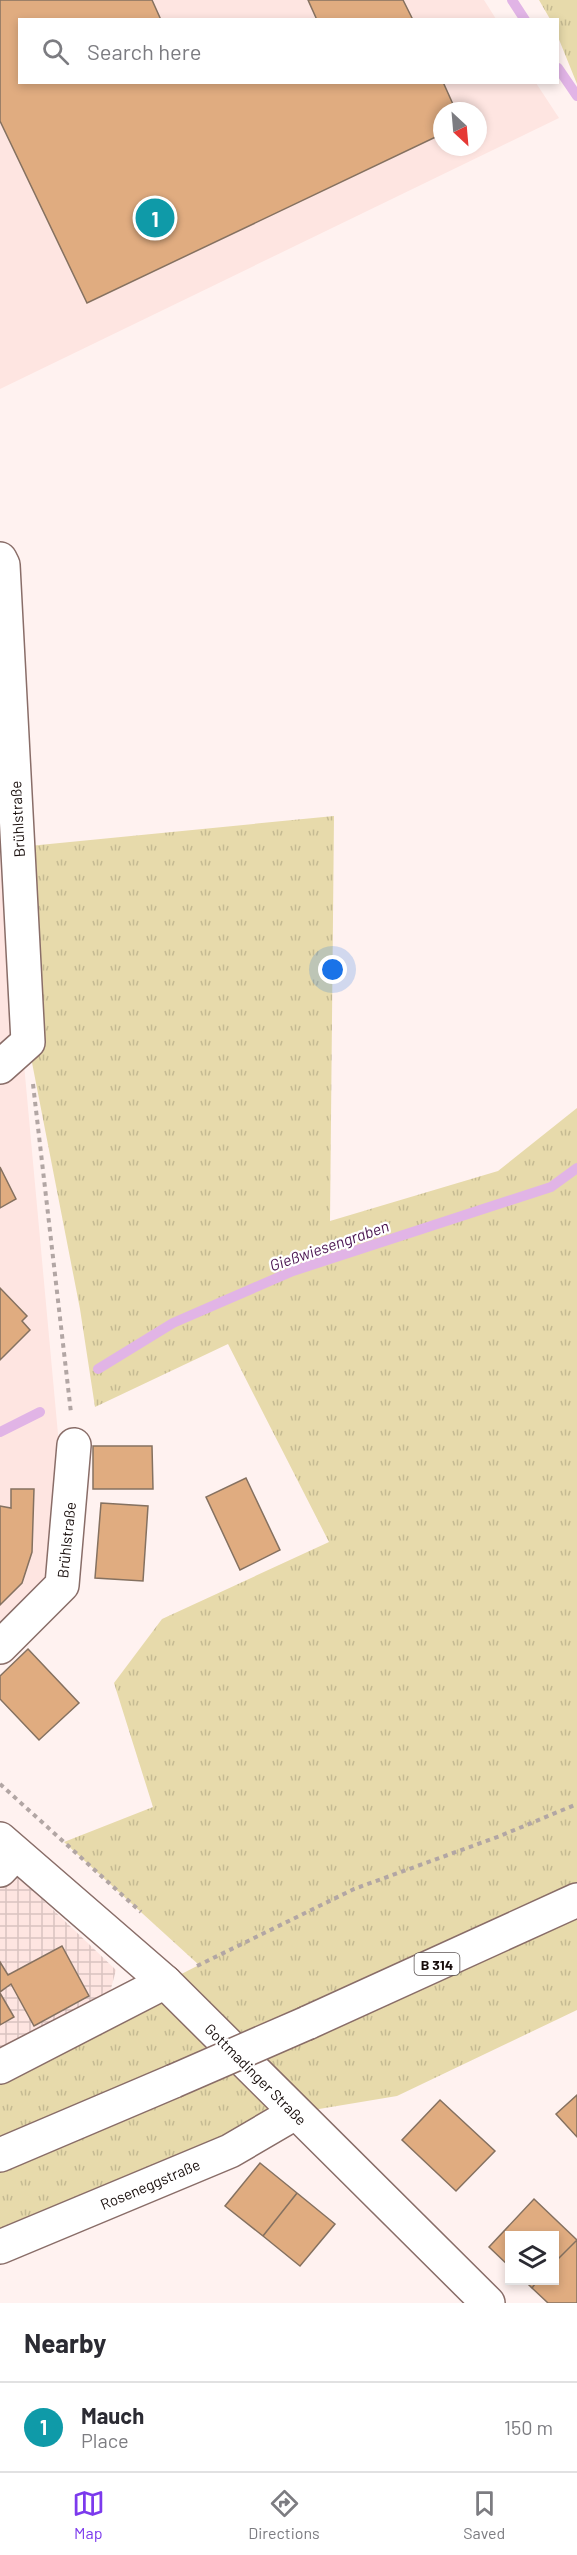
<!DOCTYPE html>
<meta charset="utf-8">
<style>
:root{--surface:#fff;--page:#f2f2f3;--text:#2b2b33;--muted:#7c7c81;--line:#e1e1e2;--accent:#7c3aed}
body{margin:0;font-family:Barlow,sans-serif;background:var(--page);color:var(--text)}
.controls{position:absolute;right:18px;bottom:18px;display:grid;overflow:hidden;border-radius:0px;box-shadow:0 3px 9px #0003}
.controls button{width:54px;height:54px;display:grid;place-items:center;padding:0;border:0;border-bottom:2px solid var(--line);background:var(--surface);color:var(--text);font:30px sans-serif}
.compass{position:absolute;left:433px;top:102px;width:54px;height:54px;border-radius:50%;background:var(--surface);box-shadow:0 3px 9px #0003;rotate:154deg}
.you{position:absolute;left:333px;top:970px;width:21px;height:21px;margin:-15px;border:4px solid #fff;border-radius:50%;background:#1a73e8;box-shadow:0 0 0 9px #1a73e833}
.badge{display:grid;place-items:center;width:39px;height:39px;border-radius:50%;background:var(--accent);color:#fff;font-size:20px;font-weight:700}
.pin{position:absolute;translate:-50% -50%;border:3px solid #fff;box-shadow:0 2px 6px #0006}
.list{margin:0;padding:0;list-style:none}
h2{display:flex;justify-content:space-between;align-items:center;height:78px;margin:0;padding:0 24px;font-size:26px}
h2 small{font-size:20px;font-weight:400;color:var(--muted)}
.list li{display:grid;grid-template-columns:39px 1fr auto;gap:18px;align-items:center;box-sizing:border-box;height:90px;padding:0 24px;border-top:2px solid var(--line)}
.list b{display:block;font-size:22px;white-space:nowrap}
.list p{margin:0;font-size:20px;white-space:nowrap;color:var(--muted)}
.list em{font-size:20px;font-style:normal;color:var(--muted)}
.icon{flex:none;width:33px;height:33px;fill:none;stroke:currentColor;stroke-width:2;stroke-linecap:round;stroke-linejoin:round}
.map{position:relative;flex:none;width:577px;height:2303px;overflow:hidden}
.search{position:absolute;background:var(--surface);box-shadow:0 3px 9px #0003;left:18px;right:18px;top:18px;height:66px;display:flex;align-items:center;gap:15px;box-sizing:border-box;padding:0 21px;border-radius:0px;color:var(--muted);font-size:22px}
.sheet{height:168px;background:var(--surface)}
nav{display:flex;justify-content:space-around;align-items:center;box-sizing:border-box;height:84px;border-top:2px solid var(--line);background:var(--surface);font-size:16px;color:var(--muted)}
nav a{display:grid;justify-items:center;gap:3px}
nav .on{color:var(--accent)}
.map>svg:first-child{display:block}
.built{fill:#fee5e1;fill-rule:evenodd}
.industrial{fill:url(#industrial-grid)}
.grass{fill:url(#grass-tufts)}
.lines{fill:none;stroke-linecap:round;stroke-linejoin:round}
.stream{stroke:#e1b4e6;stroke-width:10}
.building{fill:#e0ac80;stroke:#857160;stroke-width:1.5}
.minor-casing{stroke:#896d68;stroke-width:36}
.major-casing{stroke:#896d68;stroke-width:36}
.path{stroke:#b2a6a4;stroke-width:4;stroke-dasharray:4.5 4.5;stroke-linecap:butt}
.minor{stroke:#fff;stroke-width:33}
.major{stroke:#fff;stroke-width:33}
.major-bridge-casing{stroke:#896d68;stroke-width:36;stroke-linecap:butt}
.major-bridge{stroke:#fff;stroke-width:33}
.labels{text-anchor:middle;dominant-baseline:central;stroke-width:4.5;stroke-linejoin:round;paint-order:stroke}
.shield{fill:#fff;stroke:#5d5655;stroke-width:1.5}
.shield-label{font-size:14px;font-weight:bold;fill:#180e0c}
.street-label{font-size:15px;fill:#180e0c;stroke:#fff}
.water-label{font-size:16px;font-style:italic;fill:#4a1551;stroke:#fff}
</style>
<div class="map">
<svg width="577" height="2303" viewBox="0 0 577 2303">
<defs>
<pattern id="industrial-grid" width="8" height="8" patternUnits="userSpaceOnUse" patternTransform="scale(1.5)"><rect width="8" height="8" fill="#fee5e1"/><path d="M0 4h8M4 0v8" fill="none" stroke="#d9c3c0"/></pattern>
<pattern id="grass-tufts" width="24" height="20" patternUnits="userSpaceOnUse" patternTransform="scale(1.5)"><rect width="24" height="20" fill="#e7daab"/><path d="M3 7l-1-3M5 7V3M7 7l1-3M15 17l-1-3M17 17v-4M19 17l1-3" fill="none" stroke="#c5ba92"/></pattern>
</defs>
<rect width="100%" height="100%" fill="#fff2f0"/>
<path class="built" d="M0,0h484l12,19 -476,1v62l516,1 23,35 -559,271zM442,111h36v36h-36z
M0,803l60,653 -8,122 -52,49z"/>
<path class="industrial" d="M0,1859l116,111 -10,37 -106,58z"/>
<path class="grass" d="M539,0h38v84l-19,-47v-17l-8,-1z
M334,816l-4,405 168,-50 79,-63v902l-180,86 -102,17 -295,134v-180l199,-102 -135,-123 89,-35 -39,-124 48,-64 167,-77 -101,-198 -133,63 -15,-98 -52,-267 -9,-195z"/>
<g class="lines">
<path class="stream" d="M512,0l13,20
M558,68l19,28
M98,1369l75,-46 120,-52 258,-84 26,-19
M0,1432l40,-20"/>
</g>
<path class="building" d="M0,0h152l9,20h-141v62h423l13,29h-14v23l-355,169 -87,-182z
M308,0h95l10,20h-96z
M0,1167l16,32 -16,9z
M0,1288l27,28 -5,5 8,9 -30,30z
M93,1446h59l1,43h-60z
M246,1478l34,72 -40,20 -34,-73z
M11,1489h23l-2,63 -10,31 -22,22v-99l11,2z
M101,1503l47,3 -5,75 -48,-3z
M28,1649l51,54 -40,37 -39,-41v-23z
M62,1946l27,50 -55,30 -23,-42 -11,8v-30l8,13z
M0,1993l14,24 -14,8z
M577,2095v42l-21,-23z
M440,2100l55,51 -39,40 -54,-51z
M260,2163l37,30 -34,43 -38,-30z
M297,2193l38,31 -35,42 -37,-30z
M534,2199l43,41 -23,23v-27h-44v31l-21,-20z
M577,2240v63h-29l-16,-15 6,-8h16v-17z
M524,2280h14l-6,8z"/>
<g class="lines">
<defs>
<path id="minor" d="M0,559l3,6 25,477 -28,25
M0,1647l62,-62 12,-140
M0,1870l15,-16
M0,2067l165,-85
M0,2247l230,-96 65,-38"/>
<path id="major" d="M0,1839l165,143 323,321
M307,2023l270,-123
M0,2155l174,-74"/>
</defs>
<use href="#minor" class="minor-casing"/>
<use href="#major" class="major-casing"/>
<path class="path" d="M33,1084l38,329
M0,1784l141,128
M197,1966l157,-77 146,-53 77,-32"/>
<use href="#minor" class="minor"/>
<use href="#major" class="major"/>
<defs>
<path id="major-bridge" d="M174,2081l133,-58"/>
</defs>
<use href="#major-bridge" class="major-bridge-casing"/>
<use href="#major-bridge" class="major-bridge"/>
</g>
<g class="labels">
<rect class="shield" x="414.5" y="1953" width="45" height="22" rx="4.5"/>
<g class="shield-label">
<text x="437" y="1964">B 314</text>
</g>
<g class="street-label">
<text transform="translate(17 819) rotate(-93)">Brühlstraße</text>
<text transform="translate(66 1540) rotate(-84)">Brühlstraße</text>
<text transform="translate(256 2074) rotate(45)">Gottmadinger Straße</text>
<text transform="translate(150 2184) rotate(-23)">Roseneggstraße</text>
</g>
<g class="water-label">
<text transform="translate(329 1245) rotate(-19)">Gießwiesengraben</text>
</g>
</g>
</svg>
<div class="controls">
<button><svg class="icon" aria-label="layers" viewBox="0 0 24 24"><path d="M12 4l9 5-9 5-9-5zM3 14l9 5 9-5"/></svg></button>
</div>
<svg class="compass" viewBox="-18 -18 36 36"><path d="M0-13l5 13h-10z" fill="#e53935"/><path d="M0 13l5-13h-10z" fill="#7c7c81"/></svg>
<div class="you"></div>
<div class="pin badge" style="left:155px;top:218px;background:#0f9aa8">1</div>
<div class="search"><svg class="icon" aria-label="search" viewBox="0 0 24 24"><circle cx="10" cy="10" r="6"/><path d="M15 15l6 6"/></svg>Search here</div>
</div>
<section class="sheet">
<h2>Nearby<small></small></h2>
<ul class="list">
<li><span class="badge" style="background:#0f9aa8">1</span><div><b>Mauch</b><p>Place</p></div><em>150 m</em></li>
</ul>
</section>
<nav>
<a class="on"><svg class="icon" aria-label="map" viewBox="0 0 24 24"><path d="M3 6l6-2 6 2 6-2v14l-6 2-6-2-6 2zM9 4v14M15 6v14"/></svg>Map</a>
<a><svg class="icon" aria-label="directions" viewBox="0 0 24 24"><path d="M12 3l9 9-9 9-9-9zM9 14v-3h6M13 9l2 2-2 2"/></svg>Directions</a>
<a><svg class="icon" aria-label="saved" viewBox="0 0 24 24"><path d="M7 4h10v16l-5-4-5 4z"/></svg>Saved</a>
</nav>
